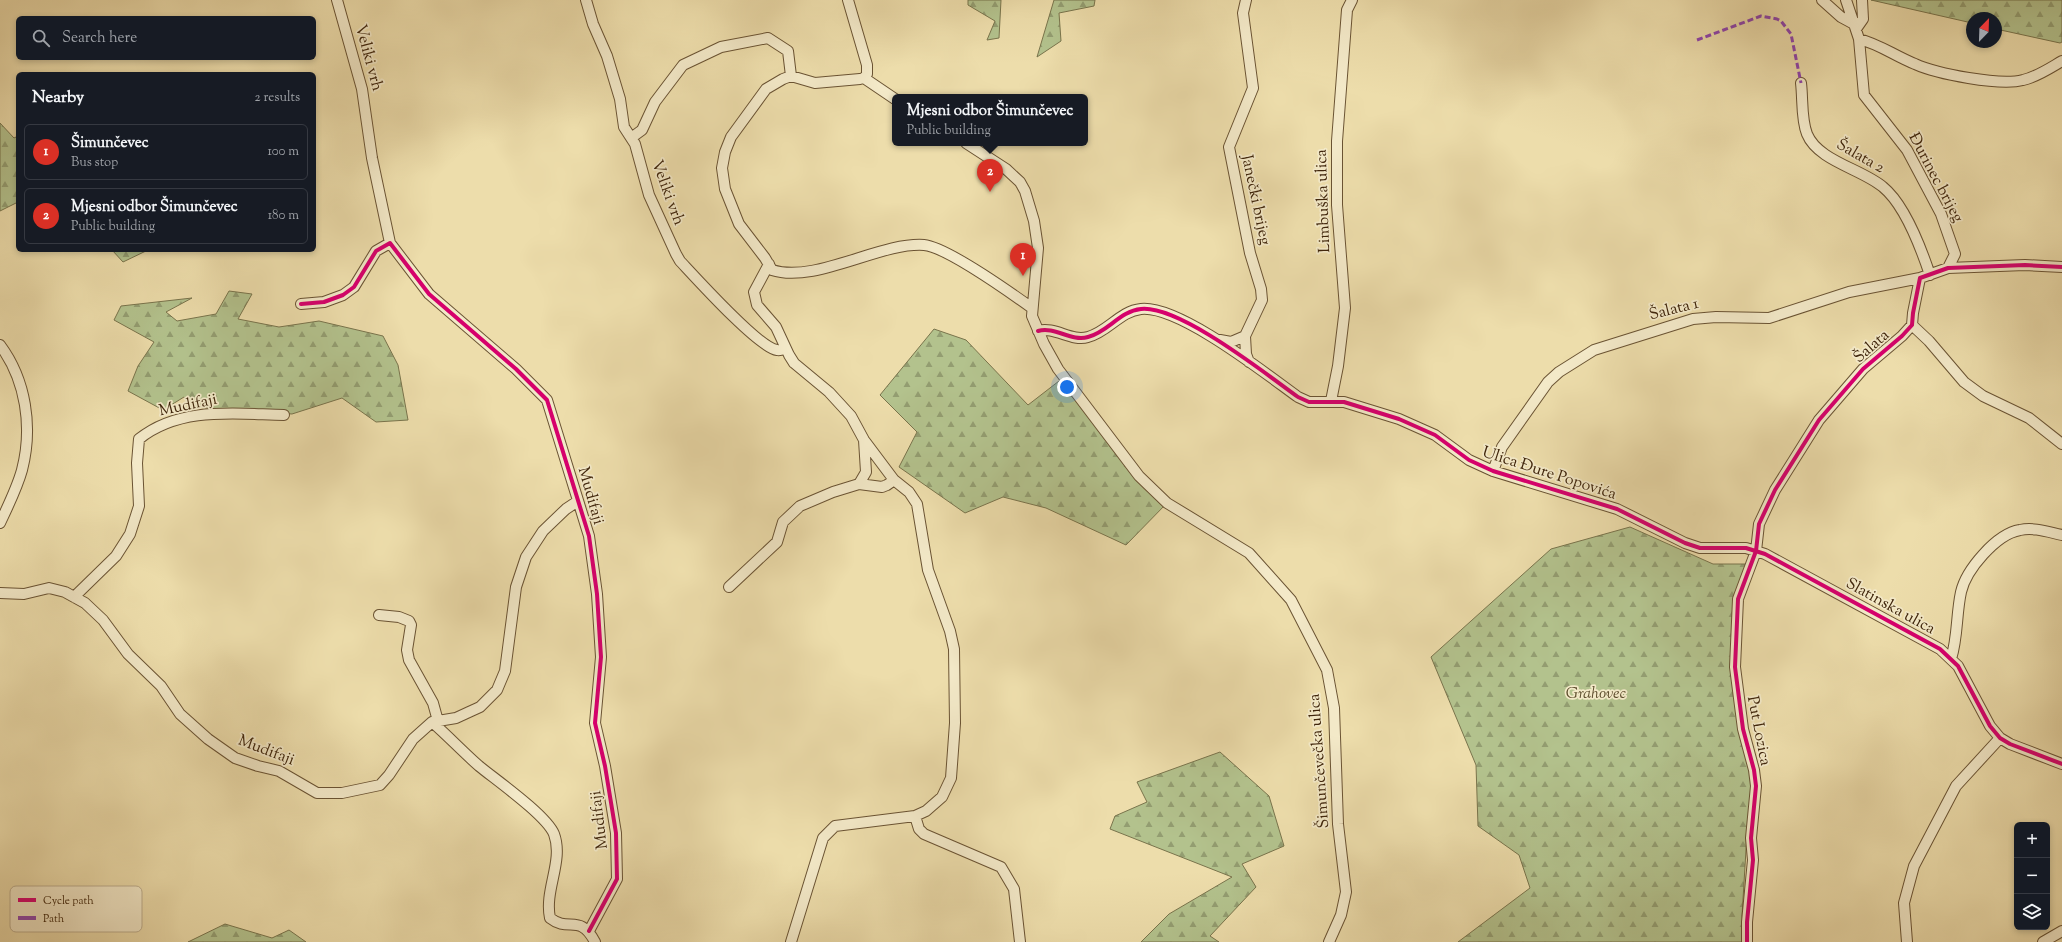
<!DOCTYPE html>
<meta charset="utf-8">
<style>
:root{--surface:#171b24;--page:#242831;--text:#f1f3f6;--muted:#9ea1a6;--line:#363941;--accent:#d93025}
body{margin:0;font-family:"Sorts Mill Goudy",serif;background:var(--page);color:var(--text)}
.controls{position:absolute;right:12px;bottom:12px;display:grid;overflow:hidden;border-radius:6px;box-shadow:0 2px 6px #0003}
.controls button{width:36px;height:36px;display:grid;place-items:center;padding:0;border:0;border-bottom:1px solid var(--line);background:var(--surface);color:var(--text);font:20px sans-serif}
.compass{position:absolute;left:1966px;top:12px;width:36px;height:36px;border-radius:50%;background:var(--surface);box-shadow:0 2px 6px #0003;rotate:23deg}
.you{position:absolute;left:1067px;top:387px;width:14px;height:14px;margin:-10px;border:3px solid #fff;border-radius:50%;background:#1a73e8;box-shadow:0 0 0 6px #1a73e833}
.badge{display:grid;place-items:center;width:26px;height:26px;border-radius:50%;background:var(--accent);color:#fff;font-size:13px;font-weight:700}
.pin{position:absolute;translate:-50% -33px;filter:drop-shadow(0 1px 2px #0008)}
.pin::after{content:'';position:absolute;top:21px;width:14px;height:12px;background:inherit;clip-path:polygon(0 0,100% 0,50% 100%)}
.popup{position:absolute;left:892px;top:94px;width:196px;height:52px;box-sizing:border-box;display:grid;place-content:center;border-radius:6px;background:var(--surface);filter:drop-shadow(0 1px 3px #0005);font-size:13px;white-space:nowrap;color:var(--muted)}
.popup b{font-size:15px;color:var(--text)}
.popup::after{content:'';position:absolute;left:50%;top:100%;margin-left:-8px;border:8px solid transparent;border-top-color:var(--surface)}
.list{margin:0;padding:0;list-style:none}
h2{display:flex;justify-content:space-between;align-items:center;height:52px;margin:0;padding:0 16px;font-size:17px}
h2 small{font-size:13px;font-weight:400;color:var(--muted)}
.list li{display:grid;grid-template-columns:26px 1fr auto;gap:12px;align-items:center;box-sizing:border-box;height:56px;margin:0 8px 8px;padding:0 8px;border:1px solid var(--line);border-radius:6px}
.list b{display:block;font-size:15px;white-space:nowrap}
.list p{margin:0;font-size:13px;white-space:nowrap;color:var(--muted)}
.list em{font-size:13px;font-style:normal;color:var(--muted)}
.icon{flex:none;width:22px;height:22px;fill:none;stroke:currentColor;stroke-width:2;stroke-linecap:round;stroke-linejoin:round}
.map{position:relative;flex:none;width:2062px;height:942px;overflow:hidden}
.search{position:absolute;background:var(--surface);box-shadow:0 2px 6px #0003;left:16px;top:16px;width:300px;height:44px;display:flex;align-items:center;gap:10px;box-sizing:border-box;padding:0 14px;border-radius:6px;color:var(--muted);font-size:15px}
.panel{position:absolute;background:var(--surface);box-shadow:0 2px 6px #0003;left:16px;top:72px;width:300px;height:180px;border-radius:6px}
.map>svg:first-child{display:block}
.forest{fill:url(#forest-firs);stroke:#79744c}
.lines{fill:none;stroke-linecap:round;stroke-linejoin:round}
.minor-casing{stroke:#6a5333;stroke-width:12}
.minor{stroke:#f3e9c8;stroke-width:10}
.quiet{stroke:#8e44ad;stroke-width:3;stroke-dasharray:6 3;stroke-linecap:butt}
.cycleway-casing{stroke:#f3e9c8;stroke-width:6}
.cycleway{stroke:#d6006c;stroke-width:4}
.labels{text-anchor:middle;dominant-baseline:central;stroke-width:3.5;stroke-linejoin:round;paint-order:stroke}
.street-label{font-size:16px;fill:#3f250b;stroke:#f3e9c8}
.park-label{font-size:16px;font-style:italic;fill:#5c4c2c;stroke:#f3e9c8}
.key{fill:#f3e9c8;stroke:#bdae8f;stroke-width:1}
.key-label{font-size:11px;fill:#3f250b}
</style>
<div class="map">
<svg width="2062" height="942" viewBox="0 0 2062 942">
<defs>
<pattern id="forest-firs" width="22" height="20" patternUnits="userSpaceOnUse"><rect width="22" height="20" fill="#b3c28d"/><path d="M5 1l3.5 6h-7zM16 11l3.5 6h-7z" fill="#939d71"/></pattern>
</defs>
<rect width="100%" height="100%" fill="#edddab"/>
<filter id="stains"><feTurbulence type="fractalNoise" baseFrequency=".005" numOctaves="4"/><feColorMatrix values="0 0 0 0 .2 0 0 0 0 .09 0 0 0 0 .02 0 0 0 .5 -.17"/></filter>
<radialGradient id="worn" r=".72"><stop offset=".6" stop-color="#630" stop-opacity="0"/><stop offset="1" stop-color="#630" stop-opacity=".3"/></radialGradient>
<path class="forest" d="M968,0h33l-2,38 -12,2 8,-19 -27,-16z
M1054,0h41l-1,6 -35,7 2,28 -24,16z
M1871,0h191v42l-2,1 -64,-14v-11h-24v5z
M0,123l14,15 4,-2v66l-18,9z
M112,250h36l-25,12z
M229,291l23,3 -14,25 41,8 40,-6 64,15 15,29 10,55 -32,2 -34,-24 -50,16 -98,-7 -10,-10 -21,13 -35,-19 10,-25 16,-24 -40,-22 7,-14 71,-8 -26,14 11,9 39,-7z
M934,329l32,11 62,65 31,-24 108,122 -41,42 -80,-37 -43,-11 -38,16 -66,-46 18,-35 -37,-37z
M1630,527l83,37h35l-15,43 20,192 -6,34 -5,83 3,18 -1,8h-286l72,-54 -11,-33 -41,-29 -2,-61 -45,-108 120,-108z
M1220,752l49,44 15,50 -42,18 14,23 -46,49 9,6h-78l28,-28 63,-37 -122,-48 5,-13 32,-14 -10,-20z
M225,924l47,14 17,-8 17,12h-118z"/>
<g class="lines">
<defs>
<path id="minor" d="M337,0l25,89 10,69 18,85
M586,0l7,24 14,32 13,43 4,28 11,17 14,51 27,59 4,7c15,16 79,87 97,89 2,1 6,-1 9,-1
M848,0l19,65v9l-3,4 -4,1 -45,4 -24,-7 -8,3 -17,10 -35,48 -6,15 -3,16 3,21 14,35 26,34 7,12c43,14 108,-28 152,-25 23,2 87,48 108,63
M1822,0l19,17 13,7
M1846,0l13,39 5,56 43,55 34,64 14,40 -7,14
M1856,29l7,-10 -1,-19
M1859,39c20,5 36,17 56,25 22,10 85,22 108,16 14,-3 27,-12 39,-19
M864,78l31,21
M1801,83c2,16 0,36 6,51 11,27 55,35 76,53 22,18 38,61 47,88
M631,138l11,-8 13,-28 28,-37 38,-18 47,-9 20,13 3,25
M966,143l40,26 14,13 5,9 9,30 4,27 -6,68 12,28 14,25 81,107 28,27 82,50 42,47 36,70 7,38 4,116 8,68 -5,23 -12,27
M769,264l-15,28 3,13 19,22 13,28 5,8 35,29 22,24 13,24 30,40 15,12 8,12 11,66 22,61 4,18 1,74 -4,55 -9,19 -16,14 -11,5 4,13 5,5 77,33 13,22 6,53
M301,304l23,-2 19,-7 11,-8 22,-36 14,-8 39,51 87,75 31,31 42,136 8,58 4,63 -6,66 10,43 11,67 1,46 -28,52
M1912,325l17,16 35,41 19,14 46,22 33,26
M1038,331c17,-5 33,11 50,6 20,-5 32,-26 53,-28 38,-4 125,65 157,88l11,5h35l55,17 36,16 34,25 24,11 124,38 68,34 15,5h46l19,6 175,95 18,17 32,60 10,12 10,6 52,20
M1245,336l1,18 3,8
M1220,340l11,2 14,-6 17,-36 -1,-11 -11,-36 -21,-106 24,-59 -10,-75 3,-13
M0,345c26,35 33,82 22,125 -5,18 -14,36 -22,53
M1331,401l7,-35 7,-58 -8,-103v-64l10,-131 5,-10
M1493,471l9,-24 46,-65 11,-10 35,-22 99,-31 23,-2 53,1 80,-26 71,-14
M859,484l7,-12 -2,-32
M729,587l48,-45 6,-20 17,-16 33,-14 26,-8 23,3 5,-2 7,-5
M0,593l24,1 25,-6 16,4 20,11 18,17 25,34 33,32 19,28 28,25 27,19 23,8 21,5 38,22h25l38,-8 9,-10 24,-36 19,-17 24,-4 13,-6 11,-5 17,-17 8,-19 11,-84 10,-30 17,-26 23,-22 12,-8
M74,597l42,-41 14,-22 9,-28 -2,-43 2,-24c41,-33 96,-25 145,-24
M379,615l20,2 10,4 2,4 -4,25 2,10 24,43 5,18
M1951,659c7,-22 5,-44 10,-67 5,-22 35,-58 59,-62 14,-3 28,2 42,5
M432,722c16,14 31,30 47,44 17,14 67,49 75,68 10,27 -10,56 -4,84 19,15 30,-5 45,24
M791,942l32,-104 12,-12 80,-10
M1747,942v-20l6,-62 -2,-22 5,-52 -2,-16 -11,-41 -8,-62 3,-68 18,-48 3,-27 16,-34 44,-70 44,-51 39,-33 10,-11 1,-12 7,-35 28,-10 77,-3 37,2
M1907,942l-3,-39 10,-37 42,-80 44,-48
M2043,942l19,-11"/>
</defs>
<use href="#minor" class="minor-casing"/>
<use href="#minor" class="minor"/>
<path class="quiet" d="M1697,40l64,-24 16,3 4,2 10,13 10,49"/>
<defs>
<path id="cycleway" d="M301,304l23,-2 19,-7 11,-8 22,-36 14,-8 39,51 87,75 31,31 42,136 8,58 4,63 -6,66 10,43 11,67 1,46 -28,52
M1038,331c17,-5 33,11 50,6 20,-5 32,-26 53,-28 38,-4 125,65 157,88l11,5h35l55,17 36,16 34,25 24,11 124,38 68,34 15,5h46l19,6 175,95 18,17 32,60 10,12 10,6 52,20
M1747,942v-20l6,-62 -2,-22 5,-52 -2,-16 -11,-41 -8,-62 3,-68 18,-48 3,-27 16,-34 44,-70 44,-51 39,-33 10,-11 1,-12 7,-35 28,-10 77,-3 37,2"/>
</defs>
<use href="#cycleway" class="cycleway-casing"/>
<use href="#cycleway" class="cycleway"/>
</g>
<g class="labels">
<g class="street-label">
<text transform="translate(368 58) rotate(75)">Veliki vrh</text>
<text transform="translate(1860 157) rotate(30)">Šalata 2</text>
<text transform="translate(1935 178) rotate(62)">Đurinec brijeg</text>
<text transform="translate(667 193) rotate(70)">Veliki vrh</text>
<text transform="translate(1255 200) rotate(78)">Janečki brijeg</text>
<text transform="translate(1324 201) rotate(-92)">Limbuška ulica</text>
<text transform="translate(1674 310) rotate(-14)">Šalata 1</text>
<text transform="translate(1872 347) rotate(-41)">Šalata</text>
<text transform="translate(188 406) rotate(-12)">Mudifaji</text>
<text transform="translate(1549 474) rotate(18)">Ulica Đure Popovića</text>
<text transform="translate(590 496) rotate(74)">Mudifaji</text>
<text transform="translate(1890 607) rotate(29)">Slatinska ulica</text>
<text transform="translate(1758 731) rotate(79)">Put Lozica</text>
<text transform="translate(266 751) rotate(21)">Mudifaji</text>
<text transform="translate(1320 761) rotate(-94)">Šimunčevečka ulica</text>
<text transform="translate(600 820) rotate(-97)">Mudifaji</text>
</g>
<g class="park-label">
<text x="1596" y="694">Grahovec</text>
</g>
</g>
<rect x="10" y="886" width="132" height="46" rx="6" class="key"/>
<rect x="18" y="898" width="18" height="4" fill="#d6006c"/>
<rect x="18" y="916" width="18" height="4" fill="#8e44ad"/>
<g class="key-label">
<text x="43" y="904">Cycle path</text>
<text x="43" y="922">Path</text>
</g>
<rect width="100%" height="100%" filter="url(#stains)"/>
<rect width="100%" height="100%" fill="url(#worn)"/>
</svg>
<div class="controls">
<button>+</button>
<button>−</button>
<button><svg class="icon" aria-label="layers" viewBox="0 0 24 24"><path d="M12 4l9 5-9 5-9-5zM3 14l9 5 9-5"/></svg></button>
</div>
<svg class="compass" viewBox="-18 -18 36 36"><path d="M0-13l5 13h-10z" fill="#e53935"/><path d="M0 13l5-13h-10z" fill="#9ea1a6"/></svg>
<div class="you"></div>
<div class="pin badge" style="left:1023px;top:276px">1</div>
<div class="pin badge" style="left:990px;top:192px">2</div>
<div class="popup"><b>Mjesni odbor Šimunčevec</b>Public building</div>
<div class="search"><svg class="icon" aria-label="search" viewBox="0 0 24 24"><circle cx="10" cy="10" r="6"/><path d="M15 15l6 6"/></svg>Search here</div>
<section class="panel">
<h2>Nearby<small>2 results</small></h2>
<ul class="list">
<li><span class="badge">1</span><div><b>Šimunčevec</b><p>Bus stop</p></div><em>100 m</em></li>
<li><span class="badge">2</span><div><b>Mjesni odbor Šimunčevec</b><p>Public building</p></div><em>180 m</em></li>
</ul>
</section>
</div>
